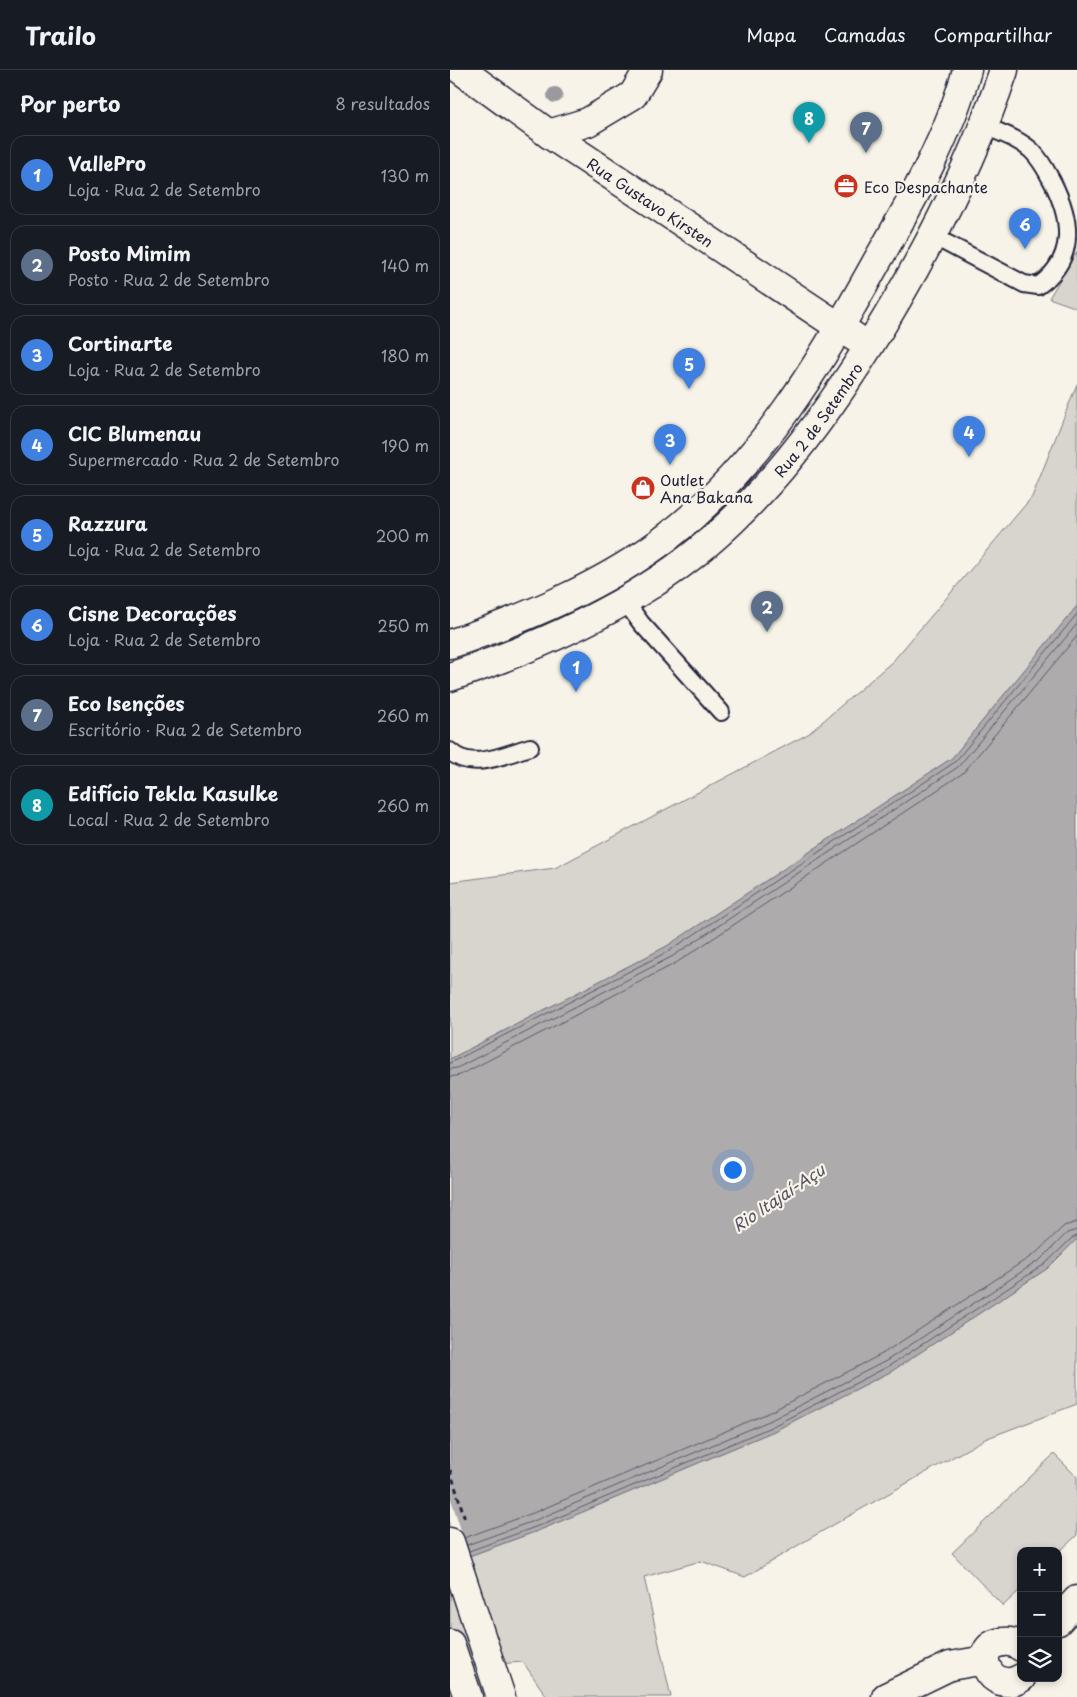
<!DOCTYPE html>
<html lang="pt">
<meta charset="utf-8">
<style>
:root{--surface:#171b24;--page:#20242c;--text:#f1f3f6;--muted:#9ea1a6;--line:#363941;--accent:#1a73e8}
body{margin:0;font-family:"Playpen Sans",sans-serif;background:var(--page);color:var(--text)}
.controls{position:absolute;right:15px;bottom:15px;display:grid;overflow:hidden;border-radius:10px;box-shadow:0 2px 8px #0003}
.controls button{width:45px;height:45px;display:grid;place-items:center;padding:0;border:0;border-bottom:1px solid var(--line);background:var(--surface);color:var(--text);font:25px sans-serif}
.you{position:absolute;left:282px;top:1099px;width:18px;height:18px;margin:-12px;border:4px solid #fff;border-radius:50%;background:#1a73e8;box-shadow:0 0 0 8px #1a73e833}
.badge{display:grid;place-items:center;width:32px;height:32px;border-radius:50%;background:var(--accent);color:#fff;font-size:16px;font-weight:700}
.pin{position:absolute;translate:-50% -41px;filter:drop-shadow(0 1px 2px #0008)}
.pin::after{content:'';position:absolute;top:26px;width:18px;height:15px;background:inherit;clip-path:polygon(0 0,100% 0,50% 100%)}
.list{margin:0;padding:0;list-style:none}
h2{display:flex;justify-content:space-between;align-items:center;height:65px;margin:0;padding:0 20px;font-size:21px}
h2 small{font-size:16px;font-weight:400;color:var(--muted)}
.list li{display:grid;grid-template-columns:32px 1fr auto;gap:15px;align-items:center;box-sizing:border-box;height:80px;margin:0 10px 10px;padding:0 10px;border:1px solid var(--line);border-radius:15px}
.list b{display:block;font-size:19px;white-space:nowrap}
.list p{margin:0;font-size:16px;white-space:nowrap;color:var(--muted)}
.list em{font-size:16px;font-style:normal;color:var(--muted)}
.icon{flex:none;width:28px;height:28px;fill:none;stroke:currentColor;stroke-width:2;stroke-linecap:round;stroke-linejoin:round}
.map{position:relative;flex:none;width:627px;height:1627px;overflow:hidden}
header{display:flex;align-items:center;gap:30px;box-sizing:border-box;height:70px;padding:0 25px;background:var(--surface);border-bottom:1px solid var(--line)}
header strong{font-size:24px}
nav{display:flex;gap:28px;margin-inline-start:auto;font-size:18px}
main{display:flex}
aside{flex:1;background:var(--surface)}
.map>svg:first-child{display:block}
.green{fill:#d8d5cf;stroke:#7d7c85}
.water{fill:#aeabad;stroke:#76747f}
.pier{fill:#f7f3e8}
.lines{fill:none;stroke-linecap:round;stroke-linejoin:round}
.shore{stroke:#5a5969;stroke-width:1}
.lane-casing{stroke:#22223b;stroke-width:20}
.secondary-casing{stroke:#22223b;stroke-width:31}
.primary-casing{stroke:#22223b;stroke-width:31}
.path{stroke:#22223b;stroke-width:3;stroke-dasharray:5 4;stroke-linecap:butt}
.lane{stroke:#f7f3e8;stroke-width:16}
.secondary{stroke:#f7f3e8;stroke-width:28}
.primary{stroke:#f7f3e8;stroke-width:28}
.tree{fill:#9b999d}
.labels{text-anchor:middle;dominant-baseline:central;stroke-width:4.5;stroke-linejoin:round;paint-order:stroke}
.poi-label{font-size:15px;fill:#22223b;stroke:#f7f3e8;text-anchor:start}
.street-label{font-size:15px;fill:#22223b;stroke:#f7f3e8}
.water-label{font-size:16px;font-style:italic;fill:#535263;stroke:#f7f3e8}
</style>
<header>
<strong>Trailo</strong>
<nav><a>Mapa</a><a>Camadas</a><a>Compartilhar</a></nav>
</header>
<main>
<aside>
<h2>Por perto<small>8 resultados</small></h2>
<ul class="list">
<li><span class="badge" style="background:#3f7fe0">1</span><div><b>VallePro</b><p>Loja · Rua 2 de Setembro</p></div><em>130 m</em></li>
<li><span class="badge" style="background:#5c6f8a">2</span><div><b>Posto Mimim</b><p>Posto · Rua 2 de Setembro</p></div><em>140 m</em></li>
<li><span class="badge" style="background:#3f7fe0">3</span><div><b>Cortinarte</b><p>Loja · Rua 2 de Setembro</p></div><em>180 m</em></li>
<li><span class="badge" style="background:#3f7fe0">4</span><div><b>CIC Blumenau</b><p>Supermercado · Rua 2 de Setembro</p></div><em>190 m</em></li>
<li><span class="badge" style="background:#3f7fe0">5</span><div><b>Razzura</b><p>Loja · Rua 2 de Setembro</p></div><em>200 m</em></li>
<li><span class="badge" style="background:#3f7fe0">6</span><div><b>Cisne Decorações</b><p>Loja · Rua 2 de Setembro</p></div><em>250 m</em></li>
<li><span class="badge" style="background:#5c6f8a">7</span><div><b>Eco Isenções</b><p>Escritório · Rua 2 de Setembro</p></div><em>260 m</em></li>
<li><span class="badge" style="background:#0f9aa8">8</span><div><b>Edifício Tekla Kasulke</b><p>Local · Rua 2 de Setembro</p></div><em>260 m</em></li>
</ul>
</aside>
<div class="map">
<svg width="627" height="1627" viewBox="0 0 627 1627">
<rect width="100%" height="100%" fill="#f7f3e8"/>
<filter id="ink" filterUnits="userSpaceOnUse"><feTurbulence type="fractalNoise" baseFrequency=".02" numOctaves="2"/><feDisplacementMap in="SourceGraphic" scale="10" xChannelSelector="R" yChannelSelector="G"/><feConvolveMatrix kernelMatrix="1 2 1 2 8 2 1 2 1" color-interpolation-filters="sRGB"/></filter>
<g filter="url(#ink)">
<path class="green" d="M627,181v57l-28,-10z
M627,314v222l-125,152 -285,188 -217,113v-177l105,-14 253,-134 85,-73 139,-164z
M627,1169v165l-92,35 -173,98 -67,40 -44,-16 -57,16 27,120h-124l-24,-35 -73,6v-105l90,-33 234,-99 118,-60 156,-103z
M604,1384l23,23v58l-19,18v-2h-37v38l-18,17 -51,-53z"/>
<path class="water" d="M627,536v633l-29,29 -156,103 -118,60 -234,99 -90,33v-504l217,-113 285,-188z"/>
<path class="pier" d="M0,1426l20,62 -20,7z"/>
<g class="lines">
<path class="shore" d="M0,993l219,-112 286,-189 122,-148
M0,999l7,-1 216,-112 285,-189 119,-143
M0,1007l10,-2 216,-112 287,-190 114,-137
M14,1468l69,-25 233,-99 116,-60 154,-101 28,-27 13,-4
M17,1475l69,-25 233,-99 117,-60 155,-102 26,-26 10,-3
M19,1481l69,-25 233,-99 118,-61 156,-102 27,-26 5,-2"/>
<defs>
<path id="lane" d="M483,166l91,48 14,2c38,-27 34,-65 15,-103 -6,-11 -11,-22 -21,-32 -13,-12 -31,-18 -47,-25
M174,530l17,23 80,89
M0,681c21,21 56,3 80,-4"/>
<path id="secondary" d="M608,1551l19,-21
M571,1577c-5,-4 -11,-6 -18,-5 -36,4 -12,55 18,36
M436,1627l64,-31 35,-6"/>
<g id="primary">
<path id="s1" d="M11,0l88,64 307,204"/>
<path d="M99,64l39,-12 45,-27 15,-25"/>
<path d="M0,574c76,-26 156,-59 220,-109 91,-72 151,-172 206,-272 35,-61 72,-124 91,-193"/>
<path id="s2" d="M0,607c68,-23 138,-52 199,-91 107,-66 186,-180 248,-286 43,-74 80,-149 107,-230"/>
<path d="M0,1472l51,155"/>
<path d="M0,1574l18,53"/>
</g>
</defs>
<use href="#lane" class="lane-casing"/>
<use href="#secondary" class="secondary-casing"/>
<use href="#primary" class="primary-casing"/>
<path class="path" d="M0,1400l15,49"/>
<use href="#lane" class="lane"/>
<use href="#secondary" class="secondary"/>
<use href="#primary" class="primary"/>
</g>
<circle class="tree" cx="105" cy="25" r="8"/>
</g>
<defs>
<symbol id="office-disc" viewBox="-11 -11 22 22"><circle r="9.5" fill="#c8321e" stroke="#f7f3e8"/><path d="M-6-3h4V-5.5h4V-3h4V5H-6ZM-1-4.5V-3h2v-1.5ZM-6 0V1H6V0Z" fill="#fff"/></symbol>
<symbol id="shop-disc" viewBox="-11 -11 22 22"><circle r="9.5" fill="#c8321e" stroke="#f7f3e8"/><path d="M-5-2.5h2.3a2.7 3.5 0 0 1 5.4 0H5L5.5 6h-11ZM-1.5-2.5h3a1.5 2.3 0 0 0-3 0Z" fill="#fff"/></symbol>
</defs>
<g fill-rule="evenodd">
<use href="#office-disc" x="382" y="102" width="28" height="28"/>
<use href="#shop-disc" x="179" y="404" width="28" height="28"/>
</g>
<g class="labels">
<g class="poi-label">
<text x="414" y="116">Eco Despachante</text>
<text x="210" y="409">Outlet<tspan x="210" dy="17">Ana Bakana</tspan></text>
</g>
<g class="street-label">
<text stroke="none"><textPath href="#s1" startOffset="231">Rua Gustavo Kirsten</textPath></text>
<text stroke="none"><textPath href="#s2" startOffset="458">Rua 2 de Setembro</textPath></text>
</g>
<g class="water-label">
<text transform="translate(328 1127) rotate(-34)">Rio Itajaí-Açu</text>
</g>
</g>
</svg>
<div class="controls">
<button>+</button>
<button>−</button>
<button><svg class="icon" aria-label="layers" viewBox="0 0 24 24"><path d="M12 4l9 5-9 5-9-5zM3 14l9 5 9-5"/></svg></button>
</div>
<div class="you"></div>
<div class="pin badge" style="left:126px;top:622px;background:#3f7fe0">1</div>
<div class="pin badge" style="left:317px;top:562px;background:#5c6f8a">2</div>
<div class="pin badge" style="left:220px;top:395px;background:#3f7fe0">3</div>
<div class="pin badge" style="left:519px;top:387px;background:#3f7fe0">4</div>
<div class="pin badge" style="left:239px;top:319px;background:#3f7fe0">5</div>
<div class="pin badge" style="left:575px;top:179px;background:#3f7fe0">6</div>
<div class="pin badge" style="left:416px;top:83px;background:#5c6f8a">7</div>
<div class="pin badge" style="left:359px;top:73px;background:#0f9aa8">8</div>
</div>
</main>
